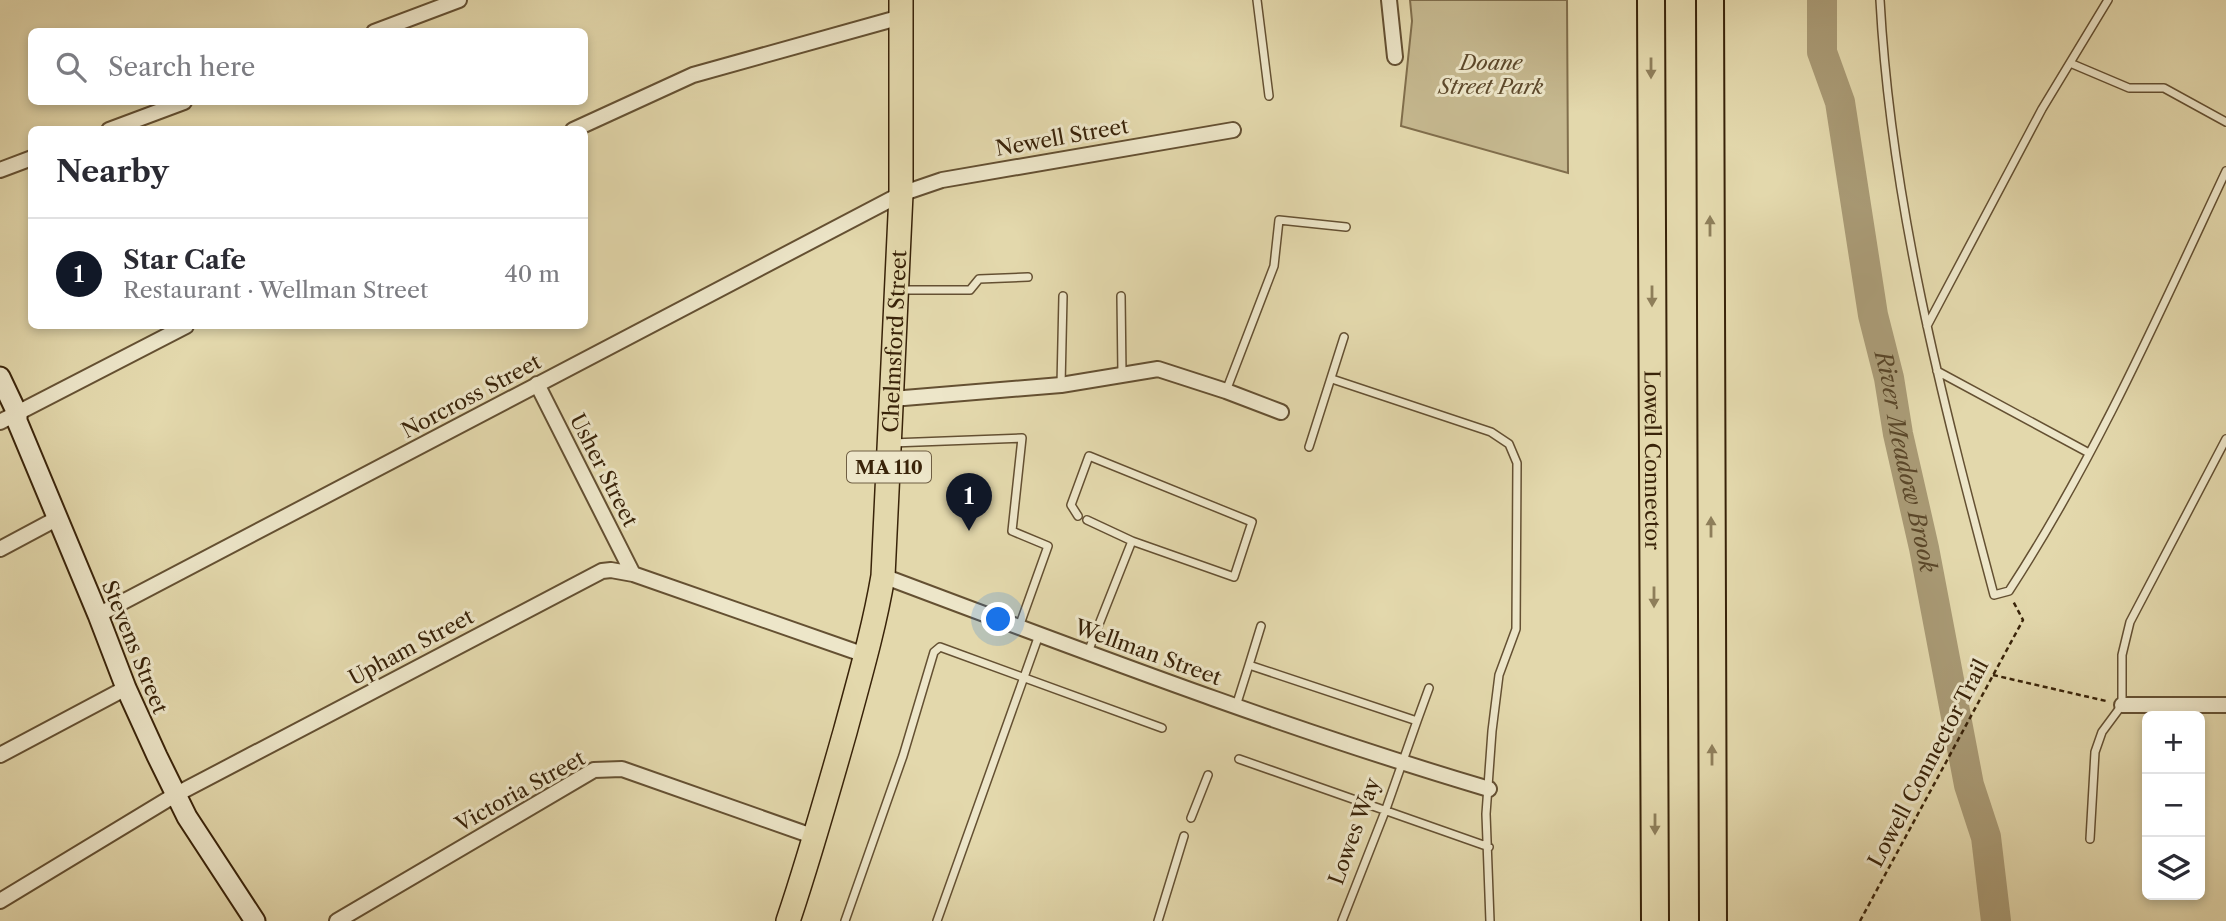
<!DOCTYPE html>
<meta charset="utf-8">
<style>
:root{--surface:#fff;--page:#f7f7f7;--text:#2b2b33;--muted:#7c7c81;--line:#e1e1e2;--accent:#111827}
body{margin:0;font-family:"Libre Caslon Text",serif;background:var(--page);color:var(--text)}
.controls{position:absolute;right:21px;bottom:21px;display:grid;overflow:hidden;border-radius:10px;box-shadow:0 4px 10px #0003}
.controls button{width:63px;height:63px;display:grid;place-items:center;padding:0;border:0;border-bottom:2px solid var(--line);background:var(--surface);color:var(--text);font:35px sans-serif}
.you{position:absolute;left:999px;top:620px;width:24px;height:24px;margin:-18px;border:5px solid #fff;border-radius:50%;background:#1a73e8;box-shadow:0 0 0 10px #1a73e833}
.badge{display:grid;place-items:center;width:46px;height:46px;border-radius:50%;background:var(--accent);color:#fff;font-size:23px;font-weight:700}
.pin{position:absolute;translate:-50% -58px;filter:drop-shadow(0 2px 4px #0008)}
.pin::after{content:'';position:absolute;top:37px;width:24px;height:21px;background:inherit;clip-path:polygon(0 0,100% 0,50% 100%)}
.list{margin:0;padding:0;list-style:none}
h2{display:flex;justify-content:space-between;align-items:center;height:91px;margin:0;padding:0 28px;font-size:30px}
h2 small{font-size:23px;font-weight:400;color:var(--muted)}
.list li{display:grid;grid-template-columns:46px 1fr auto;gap:21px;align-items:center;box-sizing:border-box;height:112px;padding:0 28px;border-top:2px solid var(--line)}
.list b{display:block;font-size:26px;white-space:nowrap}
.list p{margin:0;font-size:23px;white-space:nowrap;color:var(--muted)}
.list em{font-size:23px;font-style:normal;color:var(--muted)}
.icon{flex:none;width:38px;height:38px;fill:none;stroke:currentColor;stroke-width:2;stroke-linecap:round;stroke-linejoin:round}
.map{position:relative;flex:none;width:2226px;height:921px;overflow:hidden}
.search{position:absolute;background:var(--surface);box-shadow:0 4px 10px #0003;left:28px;top:28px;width:560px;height:77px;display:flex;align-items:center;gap:18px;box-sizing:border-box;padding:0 24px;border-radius:10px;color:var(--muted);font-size:26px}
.panel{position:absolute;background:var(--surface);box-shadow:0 4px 10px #0003;left:28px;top:126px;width:560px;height:203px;border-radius:10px}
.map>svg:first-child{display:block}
.green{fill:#c6b990;stroke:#806e4c;stroke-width:2}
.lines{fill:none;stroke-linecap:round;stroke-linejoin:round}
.river{stroke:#a99a75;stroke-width:30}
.service-casing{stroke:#645032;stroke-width:10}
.minor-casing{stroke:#645032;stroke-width:18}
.secondary-casing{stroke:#392309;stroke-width:23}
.primary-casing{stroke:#392309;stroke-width:26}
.motorway-casing{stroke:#392309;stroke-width:30}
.path{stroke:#392309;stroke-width:2.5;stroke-dasharray:5 3.5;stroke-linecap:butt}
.service{stroke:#ede6c9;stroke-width:7}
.minor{stroke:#ede6c9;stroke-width:14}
.secondary{stroke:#ede6c9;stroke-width:19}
.primary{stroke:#e3d8ac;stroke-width:23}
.motorway{stroke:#e3d8ac;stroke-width:26}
.oneway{fill:#8e7e5a}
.labels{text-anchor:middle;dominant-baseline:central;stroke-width:6;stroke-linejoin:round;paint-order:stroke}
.shield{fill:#ede6c9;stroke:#6f5e43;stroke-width:2}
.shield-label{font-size:19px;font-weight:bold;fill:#392309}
.park-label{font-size:21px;font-style:italic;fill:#5c482b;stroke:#ede6c9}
.street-label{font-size:21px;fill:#392309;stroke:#ede6c9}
.water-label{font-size:23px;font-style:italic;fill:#5b4729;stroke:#ede6c9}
</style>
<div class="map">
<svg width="2226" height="921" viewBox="0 0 2226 921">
<rect width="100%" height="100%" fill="#e3d8ac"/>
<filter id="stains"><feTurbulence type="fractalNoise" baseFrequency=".00286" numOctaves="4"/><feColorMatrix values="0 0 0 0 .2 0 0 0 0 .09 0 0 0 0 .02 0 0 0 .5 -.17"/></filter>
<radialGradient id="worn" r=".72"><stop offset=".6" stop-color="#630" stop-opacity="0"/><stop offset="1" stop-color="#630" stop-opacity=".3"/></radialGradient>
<path class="green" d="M1410,0h157l1,173 -167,-47 11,-105z"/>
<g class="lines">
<path class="river" id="s1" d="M1822,0v52l18,50 33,213 16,63 9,56 26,114 45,237 17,52 10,84"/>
<defs>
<path id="service" d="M1257,0l12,96
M1880,0c11,203 62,399 114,595l15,-4c86,-132 150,-277 217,-420
M2070,63l59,25h35l62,34
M901,290h69l9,-11 49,-2
M1121,296l1,78
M1927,326l115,-217 66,-109
M1937,371l152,82
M1332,379l159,53 18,12 8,19 -1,166 -17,46 -7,56 -6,83 4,107
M1061,385l2,-89
M1226,391l48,-125 5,-46 67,7
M892,443l130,-5 -10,93 36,15 -29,81
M1309,447l35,-110
M1078,516l-7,-11 18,-49 163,66 -18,55 -102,-36 -44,111
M1087,520l45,21
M1249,665l12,-39
M1236,706l13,-41 168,56 -31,88 -44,112
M1417,721l12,-33
M1239,759l250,88
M1191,818l17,-43
M2090,839l5,-87 7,-20 20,-27v-50l8,-33 96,-183
M845,921l58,-165 31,-104 6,-5 222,81
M937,921l102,-286
M1158,921l26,-85"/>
<path id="minor" d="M1389,0l6,57
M374,32l85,-32
M109,130l75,-28
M573,130l120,-55 208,-58
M0,170l32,-12
M537,384l96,190
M892,399l169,-14 97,-16 68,22 55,21
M0,422l186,-96
M0,549l58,-31
M883,576c200,75 400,152 606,213
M98,615l803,-421 41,-14 291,-50
M2122,705h104
M0,755l126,-67
M0,901l175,-106 427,-224 9,-1 22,4 232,81
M337,921l257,-151 28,-1 193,68"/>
<path id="secondary" d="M0,377l17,36v8l81,194 28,73 31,68 30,61 68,104"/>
<g id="primary">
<path id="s2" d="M788,921c21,-62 39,-126 57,-189 14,-52 29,-103 38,-156l18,-382v-194"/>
</g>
<g id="motorway">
<path id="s3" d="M1651,0l4,921"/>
<path d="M1710,0l3,921"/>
</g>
</defs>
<use href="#service" class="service-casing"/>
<use href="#minor" class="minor-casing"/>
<use href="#secondary" class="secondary-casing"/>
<use href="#primary" class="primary-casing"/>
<use href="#motorway" class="motorway-casing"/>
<path class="path" d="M1993,675l113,26
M1860,921l163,-301 -10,-19"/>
<use href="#service" class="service"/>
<use href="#minor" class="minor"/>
<use href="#secondary" class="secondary"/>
<use href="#primary" class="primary"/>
<use href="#motorway" class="motorway"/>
</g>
<defs><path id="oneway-solid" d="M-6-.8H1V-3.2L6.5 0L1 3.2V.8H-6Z" transform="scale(1.75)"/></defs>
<g class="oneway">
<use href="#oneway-solid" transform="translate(1651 68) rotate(90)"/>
<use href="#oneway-solid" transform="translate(1710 226) rotate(-90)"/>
<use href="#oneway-solid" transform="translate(1652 296) rotate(90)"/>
<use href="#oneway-solid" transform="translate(1711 527) rotate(-90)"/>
<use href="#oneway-solid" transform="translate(1654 597) rotate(90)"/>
<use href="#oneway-solid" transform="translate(1712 755) rotate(-90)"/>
<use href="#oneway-solid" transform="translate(1655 824) rotate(90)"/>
</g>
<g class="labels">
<rect class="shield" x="847" y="451.5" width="84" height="31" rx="5"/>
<g class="shield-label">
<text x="889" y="467">MA 110</text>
</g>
<g class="park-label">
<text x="1491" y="62">Doane<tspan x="1491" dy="24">Street Park</tspan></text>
</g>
<g class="street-label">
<text transform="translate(1062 137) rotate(-10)">Newell Street</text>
<text stroke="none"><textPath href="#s2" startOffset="593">Chelmsford Street</textPath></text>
<text transform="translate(471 396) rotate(-28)">Norcross Street</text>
<text stroke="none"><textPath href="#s3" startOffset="460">Lowell Connector</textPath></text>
<text transform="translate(604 470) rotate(63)">Usher Street</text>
<text transform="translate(135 647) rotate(68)">Stevens Street</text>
<text transform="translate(411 647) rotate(-28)">Upham Street</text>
<text transform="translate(1148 652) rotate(20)">Wellman Street</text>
<text transform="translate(1928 763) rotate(-62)">Lowell Connector Trail</text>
<text transform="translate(520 791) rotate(-29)">Victoria Street</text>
<text transform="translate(1354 831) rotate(-70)">Lowes Way</text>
</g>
<g class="water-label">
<text stroke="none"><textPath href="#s1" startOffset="471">River Meadow Brook</textPath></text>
</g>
</g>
<rect width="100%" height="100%" filter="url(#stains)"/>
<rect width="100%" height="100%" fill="url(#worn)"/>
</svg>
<div class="controls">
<button>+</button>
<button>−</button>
<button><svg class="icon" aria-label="layers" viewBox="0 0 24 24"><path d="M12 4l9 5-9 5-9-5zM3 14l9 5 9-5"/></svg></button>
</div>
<div class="you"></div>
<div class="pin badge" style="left:969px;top:531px">1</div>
<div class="search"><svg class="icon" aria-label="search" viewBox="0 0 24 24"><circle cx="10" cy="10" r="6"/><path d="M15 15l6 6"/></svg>Search here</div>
<section class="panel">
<h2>Nearby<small></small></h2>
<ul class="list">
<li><span class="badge">1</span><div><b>Star Cafe</b><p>Restaurant · Wellman Street</p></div><em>40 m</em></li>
</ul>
</section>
</div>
